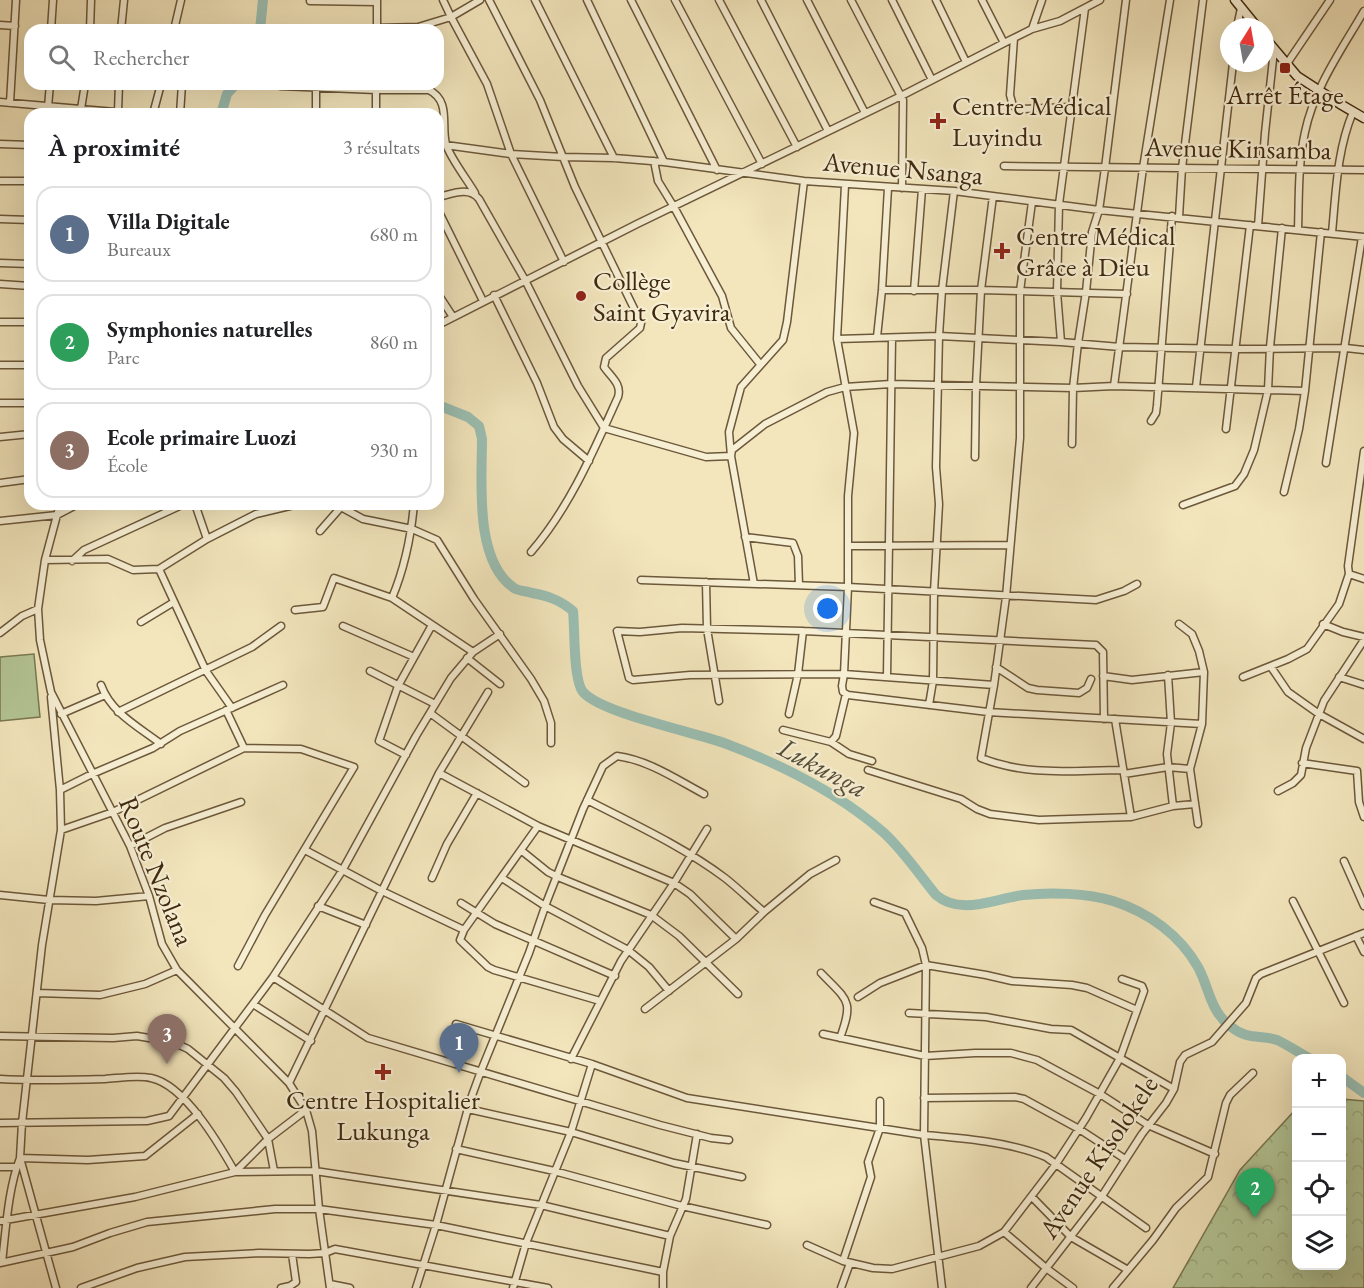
<!DOCTYPE html>
<html lang="fr">
<meta charset="utf-8">
<style>
:root{--surface:#fff;--page:#f2f2f2;--text:#202124;--muted:#757577;--line:#e0e0e0;--accent:#0f766e}
body{margin:0;font-family:"EB Garamond",serif;background:var(--page);color:var(--text)}
.controls{position:absolute;right:18px;bottom:18px;display:grid;overflow:hidden;border-radius:12px;box-shadow:0 6px 24px #0002}
.controls button{width:54px;height:54px;display:grid;place-items:center;padding:0;border:0;border-bottom:2px solid var(--line);background:var(--surface);color:var(--text);font:30px sans-serif}
.compass{position:absolute;left:1220px;top:18px;width:54px;height:54px;border-radius:50%;background:var(--surface);box-shadow:0 6px 24px #0002;rotate:11deg}
.you{position:absolute;left:828px;top:609px;width:21px;height:21px;margin:-15px;border:4px solid #fff;border-radius:50%;background:#1a73e8;box-shadow:0 0 0 9px #1a73e833}
.badge{display:grid;place-items:center;width:39px;height:39px;border-radius:50%;background:var(--accent);color:#fff;font-size:20px;font-weight:700}
.pin{position:absolute;translate:-50% -50px;filter:drop-shadow(0 2px 3px #0008)}
.pin::after{content:'';position:absolute;top:32px;width:21px;height:18px;background:inherit;clip-path:polygon(0 0,100% 0,50% 100%)}
.list{margin:0;padding:0;list-style:none}
h2{display:flex;justify-content:space-between;align-items:center;height:78px;margin:0;padding:0 24px;font-size:26px}
h2 small{font-size:20px;font-weight:400;color:var(--muted)}
.list li{display:grid;grid-template-columns:39px 1fr auto;gap:18px;align-items:center;box-sizing:border-box;height:96px;margin:0 12px 12px;padding:0 12px;border:2px solid var(--line);border-radius:18px}
.list b{display:block;font-size:22px;white-space:nowrap}
.list p{margin:0;font-size:20px;white-space:nowrap;color:var(--muted)}
.list em{font-size:20px;font-style:normal;color:var(--muted)}
.icon{flex:none;width:33px;height:33px;fill:none;stroke:currentColor;stroke-width:2;stroke-linecap:round;stroke-linejoin:round}
.map{position:relative;flex:none;width:1364px;height:1288px;overflow:hidden}
.search{position:absolute;background:var(--surface);box-shadow:0 6px 24px #0002;left:24px;top:24px;width:420px;height:66px;display:flex;align-items:center;gap:15px;box-sizing:border-box;padding:0 21px;border-radius:18px;color:var(--muted);font-size:22px}
.panel{position:absolute;background:var(--surface);box-shadow:0 6px 24px #0002;left:24px;top:108px;width:420px;height:402px;border-radius:18px}
.map>svg:first-child{display:block}
.grass{fill:#b4c696;stroke:#7a7852;stroke-width:1.5}
.forest{fill:url(#forest-crowns);stroke:#7a7852;stroke-width:1.5}
.lines{fill:none;stroke-linecap:round;stroke-linejoin:round}
.river{stroke:#9bbfb3;stroke-width:10}
.street-casing{stroke:#6c583a;stroke-width:9}
.secondary-casing{stroke:#3f290f;stroke-width:11}
.street{stroke:#f7efd4;stroke-width:6}
.secondary{stroke:#f7efd4;stroke-width:8}
.poi-dot{fill:#8f2418;stroke:#f7efd4;stroke-width:2}
.labels{text-anchor:middle;dominant-baseline:central;stroke-width:4.5;stroke-linejoin:round;paint-order:stroke}
.poi-label{font-size:27px;fill:#3f290f;stroke:#f7efd4;text-anchor:start}
.street-label{font-size:27px;fill:#3f290f;stroke:#f7efd4}
.water-label{font-size:28px;font-style:italic;fill:#564e38;stroke:#f7efd4}
</style>
<div class="map">
<svg width="1364" height="1288" viewBox="0 0 1364 1288">
<defs>
<pattern id="forest-crowns" width="20" height="18" patternUnits="userSpaceOnUse" patternTransform="scale(1.5)"><rect width="20" height="18" fill="#b4c696"/><path d="M2 6a3 3 0 1 1 6 0M12 15a3 3 0 1 1 6 0" fill="none" stroke="#9caa80"/></pattern>
</defs>
<rect width="100%" height="100%" fill="#f3e6bd"/>
<filter id="stains"><feTurbulence type="fractalNoise" baseFrequency=".00333" numOctaves="4"/><feColorMatrix values="0 0 0 0 .2 0 0 0 0 .09 0 0 0 0 .02 0 0 0 .5 -.17"/></filter>
<radialGradient id="worn" r=".72"><stop offset=".6" stop-color="#630" stop-opacity="0"/><stop offset="1" stop-color="#630" stop-opacity=".3"/></radialGradient>
<path class="grass" d="M34,654l6,63 -40,4v-64z"/>
<path class="forest" d="M1342,1099l22,2v187h-191l67,-118 56,-61v157h46z"/>
<g class="lines">
<path class="river" d="M260,30l3,-30
M221,114l6,-20 9,-10
M438,405l30,12 11,9 3,13c0,42 -8,122 32,149 4,3 12,3 18,5 16,3 28,7 41,18 2,17 0,69 10,81 18,21 110,40 141,51 56,21 113,49 159,89 19,17 36,42 53,63 25,21 57,4 87,0 28,-3 64,-2 90,6 35,11 67,34 85,66 11,20 12,44 32,59 18,15 30,8 47,14 11,5 22,13 32,18
M1342,1077l22,16"/>
<defs>
<path id="street" d="M443,0l8,17 36,67 24,70 53,108
M489,0l51,100 35,87 66,136 -1,5 -34,30 -2,9c7,10 18,17 14,30 -24,53 -48,110 -87,155
M535,0l79,158
M587,0l77,162
M631,0l86,170
M675,0l87,164
M719,0l78,147
M761,0l67,131
M807,0l58,113
M851,0l52,100 -1,88
M892,0l40,80
M936,0l30,62
M982,0l22,43
M310,1l67,1
M0,25l15,1
M1237,27l4,-19
M377,28l41,-1 33,-10 29,-17
M377,29v-28
M1032,29l10,-29
M51,30l2,-30
M90,30l1,-30
M121,30l3,-30
M174,30l7,-30
M1014,38l-4,57 3,11 10,3 48,-2
M1286,65l44,-65
M376,84v30
M280,86l96,4h53c22,11 12,35 17,54 3,12 22,37 29,49
M316,87v27
M0,102l138,12
M10,103l6,-103
M48,107l2,-23
M81,109l4,-25
M118,111l1,-27
M153,114l8,-30
M180,114l2,-30
M0,144l30,1
M438,144l73,10 52,3 51,1 50,4 140,19 150,10 145,19 265,27
M654,161l4,20 16,26 48,89 9,32 29,36
M1004,166l360,4
M0,181h30
M845,185l-8,154 17,94 -6,63v91l-4,87 -2,12 1,6 5,3 140,17 214,12
M438,197c14,-3 31,-11 41,2l46,81 53,106 26,42 102,29 25,-1
M1032,202l-12,89v147l-14,159 -12,88 -13,73c49,19 91,12 142,12
M438,210l45,91
M1179,217l3,-49 21,-168
M0,219l30,1
M1258,226l7,-93 9,-83
M1298,230c1,-32 0,-67 7,-98 9,-44 37,-83 59,-121
M1332,233c4,-42 5,-83 21,-121
M0,263l30,1
M0,284l30,2
M882,290h99l146,4
M914,291l8,-102
M438,294l15,23
M494,295l43,88 17,44 9,12 26,22
M0,322h30
M438,325l199,-101 264,-128 107,-55 24,-12 28,-8 40,-21
M877,337l5,-47 6,-102
M837,339l102,-3 122,6 59,5 116,2 110,-1 18,2
M1061,342l-4,-50 2,-88 26,-196
M0,365h30
M1114,386l29,-218 27,-168
M1196,387l37,-324
M0,403h30
M1151,421l5,-8 1,-8 15,-189
M1226,429l24,-204
M0,437l30,-3
M1072,444l1,-56 5,-45 8,-51 6,-60 7,-22 6,-42 21,-168
M731,456l1,-6 33,-26 62,-32 18,-5 46,-3 182,4 41,-2 191,5
M975,457l1,-72 5,-95 12,-94
M1326,463l36,-226
M0,483l30,-4
M1284,492l15,-63 6,-38 16,-159
M60,504l-15,56 -7,49 2,31 11,52 79,154 19,50 13,48 15,26 112,113 17,27 6,21 7,78 11,79
M195,504l12,35
M1183,505l52,-19 9,-12 10,-24 14,-60 2,-43 12,-119
M0,521l57,-6 21,-11
M320,531l21,-24 22,12 49,10 25,11 37,59 57,80 13,22 7,22v20
M745,537l48,6 5,13 1,29
M848,546l162,-1
M45,560l63,-1 25,11 26,-1 48,-30 49,-25 38,-9
M72,561l12,-11 100,-46
M159,569l47,102 26,37
M1349,574l15,5
M641,580l207,7 248,13 28,-9 13,-7
M706,582l1,47 12,72
M754,584l-23,-128 -2,-24 12,-45 42,-47 4,-18 17,-141
M392,598c13,-31 19,-61 22,-94
M295,610l28,-3 11,-29 58,20 81,54
M141,622l33,-20
M1179,624l13,10 7,17 5,21 -2,52 -12,45 8,55
M1323,624l20,8 21,5
M343,626l71,31
M0,633l22,-17 16,-7
M467,658l33,26
M996,667l32,21 9,2 42,3 8,-5 4,-9
M1271,667l17,25 31,22 45,25
M370,671l65,33
M1168,675l3,48 -4,31 6,52
M1103,676l29,4 72,-8
M887,677l5,-339
M1243,677l45,-18 19,-10 32,-45 10,-30 -1,-8 16,-115
M1339,677l25,8
M101,685c10,28 38,42 60,59
M994,685l-150,-11 -154,1 -57,5 -4,-2 -12,-47 23,1 42,-4 121,3 293,14 7,7 1,67
M51,697l9,93 1,40 -19,115 -20,178 -2,35 36,130
M929,705l4,-24 1,-89 5,-88 -3,-37 3,-131 3,-46 12,-99
M226,710l18,38 57,1 53,18 -89,148 -27,51
M118,712l134,-65 29,-21
M430,713l95,70
M61,714l44,-19
M789,714l9,-40 5,-43
M1115,719l16,98
M783,730l48,12 18,12 23,7
M831,742l5,-6 10,-42
M406,755l-27,-14 19,-55 34,-61
M1302,763l55,8 2,31 5,15
M868,770l93,29 16,10 13,5 49,6 92,-3 42,-11 22,-2
M439,773l99,53 136,57 16,11 46,45
M1124,774l44,-7 22,2
M60,790l32,-16 61,-26 27,-17 103,-46
M1278,791l15,-8 8,-8 5,-27 18,-47 40,-61
M587,800c47,24 97,47 138,78 14,11 26,23 39,34
M538,826l-74,104 -4,10 28,27 6,3 106,31
M61,830l52,-18 131,-64
M130,846l35,-18 76,-26
M305,850l77,41 82,39
M522,851l26,21 10,5 93,38 28,21 59,58
M1344,861l20,45
M432,878l15,-34 30,-51
M502,878l43,28 83,44 21,17 20,24
M0,895l49,5 47,1 53,-5
M1293,901l51,102
M874,902l31,11 17,35 4,17 -2,170 18,153
M461,903l34,21 120,52
M318,906l48,19
M1356,936l8,16
M821,973c27,28 33,27 19,65
M273,977l95,61 292,87 51,13 18,2
M37,993l63,2 45,-11 32,-14
M858,997l22,-14 46,-18 60,10 26,6 60,4 15,3 50,22
M253,1004l58,37
M645,1009l91,-70 28,-27 46,-38 26,-14
M909,1013l77,4 65,12 20,1 103,59
M456,1024l136,40 95,34 237,37c37,3 87,7 122,22l100,71
M823,1034l102,22 50,-3h36l26,7 63,34 48,31 67,29
M0,1036l113,2 24,-2 36,6 15,7 36,29 12,14 32,47 6,32
M571,1059l50,-98 53,-78 33,-54
M0,1079c35,2 70,1 105,0 15,-1 32,-4 46,-1 34,7 68,66 84,94l33,-33 38,-29
M289,1083l150,-310 49,-81
M924,1098l91,-1 9,2 55,30 46,30
M468,1109l103,23 103,31 68,14
M0,1123l147,-2 22,-5 104,-139 69,-106 74,-135 35,-58 22,-26 27,-18
M456,1149l98,22 128,35 85,19
M0,1167h16
M1032,1197l39,40 57,33
M0,1221l135,-24 100,-25 80,-1 226,34 129,31
M1004,1232l42,36 27,20
M807,1245l36,16 30,7 19,1 87,-23 25,-14 52,-68 30,-46 34,-60 24,-67 -2,-5 -20,-7
M843,1261l28,-84 -3,-15 12,-34v-27
M2,1262c4,-33 6,-73 18,-104l68,2 57,-4 53,-42
M0,1263l73,-16 37,-14 37,-11 128,-13h44l117,16 227,47
M330,1284l20,4
M81,1288l56,-20 48,-11 74,-4 50,1 16,-1 10,-4 213,39
M281,1288l9,-2 6,-4 -4,-28
M416,1288l20,-63 34,-124 11,-30 48,-118 18,-52 36,-92 20,-43 14,-10c31,4 59,23 87,38
M513,1288l13,-45 45,-111 21,-68
M663,1288v-16l7,-36 16,-37 11,-65
M841,1288l9,-25
M1031,1288l71,-92 40,-62 24,-31 8,-14 6,-27 5,-7 27,-13 34,-39 10,-25 5,-4 103,-41
M1113,1288l40,-48 23,-32 32,-31 18,-74 4,-8 23,-22"/>
<path id="secondary" d="M1235,0l22,27
M1265,38l32,38 43,28 24,14"/>
</defs>
<use href="#street" class="street-casing"/>
<use href="#secondary" class="secondary-casing"/>
<use href="#street" class="street"/>
<use href="#secondary" class="secondary"/>
</g>
<g class="poi-dot">
<rect x="1279" y="62" width="12" height="12" rx="3"/>
<path d="M935 112h6v6h6v6h-6v6h-6v-6h-6v-6h6z"/>
<path d="M999 242h6v6h6v6h-6v6h-6v-6h-6v-6h6z"/>
<circle cx="581" cy="296" r="6"/>
<path d="M380 1063h6v6h6v6h-6v6h-6v-6h-6v-6h6z"/>
</g>
<g class="labels">
<g class="poi-label">
<text x="1285" y="94" text-anchor="middle">Arrêt Étage</text>
<text x="952" y="105">Centre Médical<tspan x="952" dy="31">Luyindu</tspan></text>
<text x="1016" y="235">Centre Médical<tspan x="1016" dy="31">Grâce à Dieu</tspan></text>
<text x="593" y="280">Collège<tspan x="593" dy="31">Saint Gyavira</tspan></text>
<text x="383" y="1099" text-anchor="middle">Centre Hospitalier<tspan x="383" dy="31">Lukunga</tspan></text>
</g>
<g class="street-label">
<text transform="translate(1238 148) rotate(1)">Avenue Kinsamba</text>
<text transform="translate(903 168) rotate(5)">Avenue Nsanga</text>
<text transform="translate(157 871) rotate(68)">Route Nzolana</text>
<text transform="translate(1098 1157) rotate(-56)">Avenue Kisolokele</text>
</g>
<g class="water-label">
<text transform="translate(823 767) rotate(28)">Lukunga</text>
</g>
</g>
<rect width="100%" height="100%" filter="url(#stains)"/>
<rect width="100%" height="100%" fill="url(#worn)"/>
</svg>
<div class="controls">
<button>+</button>
<button>−</button>
<button><svg class="icon" aria-label="locate" viewBox="0 0 24 24"><circle cx="12" cy="12" r="6"/><path d="M12 2v4M12 18v4M2 12h4M18 12h4"/></svg></button>
<button><svg class="icon" aria-label="layers" viewBox="0 0 24 24"><path d="M12 4l9 5-9 5-9-5zM3 14l9 5 9-5"/></svg></button>
</div>
<svg class="compass" viewBox="-18 -18 36 36"><path d="M0-13l5 13h-10z" fill="#e53935"/><path d="M0 13l5-13h-10z" fill="#757577"/></svg>
<div class="you"></div>
<div class="pin badge" style="left:459px;top:1073px;background:#5c6f8a">1</div>
<div class="pin badge" style="left:1255px;top:1218px;background:#2e9e5b">2</div>
<div class="pin badge" style="left:167px;top:1064px;background:#8d6e63">3</div>
<div class="search"><svg class="icon" aria-label="search" viewBox="0 0 24 24"><circle cx="10" cy="10" r="6"/><path d="M15 15l6 6"/></svg>Rechercher</div>
<section class="panel">
<h2>À proximité<small>3 résultats</small></h2>
<ul class="list">
<li><span class="badge" style="background:#5c6f8a">1</span><div><b>Villa Digitale</b><p>Bureaux</p></div><em>680 m</em></li>
<li><span class="badge" style="background:#2e9e5b">2</span><div><b>Symphonies naturelles</b><p>Parc</p></div><em>860 m</em></li>
<li><span class="badge" style="background:#8d6e63">3</span><div><b>Ecole primaire Luozi</b><p>École</p></div><em>930 m</em></li>
</ul>
</section>
</div>
